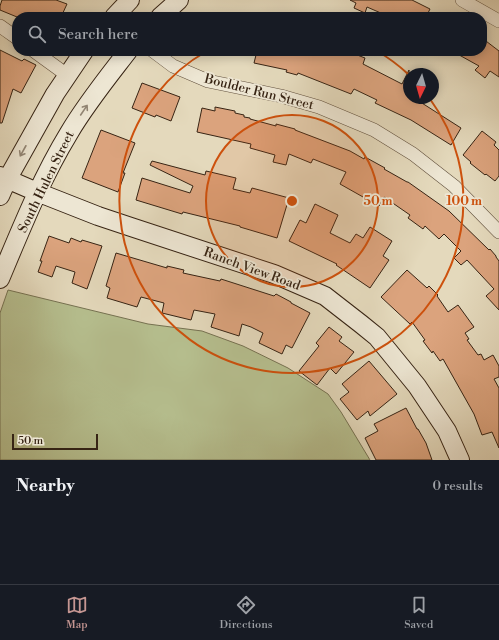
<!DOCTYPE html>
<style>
:root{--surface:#171b24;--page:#20242c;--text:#f1f3f6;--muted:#9ea1a6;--line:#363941;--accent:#c59692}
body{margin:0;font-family:"Libre Bodoni",serif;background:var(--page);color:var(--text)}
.compass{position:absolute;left:403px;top:68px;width:36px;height:36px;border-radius:50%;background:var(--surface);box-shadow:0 2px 10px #0003;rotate:185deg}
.scale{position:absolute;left:12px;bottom:10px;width:86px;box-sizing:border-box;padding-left:4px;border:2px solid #372414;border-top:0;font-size:11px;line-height:14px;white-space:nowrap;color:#372414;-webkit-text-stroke:3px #ede6d3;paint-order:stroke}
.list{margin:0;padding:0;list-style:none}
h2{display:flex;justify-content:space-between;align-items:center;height:52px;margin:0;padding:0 16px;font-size:17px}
h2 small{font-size:13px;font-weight:400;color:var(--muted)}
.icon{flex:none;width:22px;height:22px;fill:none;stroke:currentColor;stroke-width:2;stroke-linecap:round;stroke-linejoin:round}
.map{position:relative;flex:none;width:499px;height:460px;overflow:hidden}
.search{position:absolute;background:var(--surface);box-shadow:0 2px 10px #0003;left:12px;right:12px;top:12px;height:44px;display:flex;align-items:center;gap:10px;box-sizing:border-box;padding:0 14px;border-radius:16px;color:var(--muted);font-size:15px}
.sheet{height:124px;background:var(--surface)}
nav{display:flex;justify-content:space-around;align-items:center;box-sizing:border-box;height:56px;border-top:1px solid var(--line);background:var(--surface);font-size:11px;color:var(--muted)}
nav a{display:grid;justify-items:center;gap:2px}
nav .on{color:var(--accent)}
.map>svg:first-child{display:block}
.green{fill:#b6bf8f;stroke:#767252}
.building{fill:#dba37d;stroke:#372414}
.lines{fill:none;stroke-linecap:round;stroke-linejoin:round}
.street-casing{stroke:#62513e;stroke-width:14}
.secondary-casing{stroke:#372414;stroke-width:20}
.street{stroke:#ede6d3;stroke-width:13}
.secondary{stroke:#ede6d3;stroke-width:18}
.oneway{stroke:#928574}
.ring{fill:none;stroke:#cd510d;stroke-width:2}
.labels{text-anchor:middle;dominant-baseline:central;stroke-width:3.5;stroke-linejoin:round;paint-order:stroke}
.street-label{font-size:13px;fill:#372414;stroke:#ede6d3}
.centre{fill:#cd510d;stroke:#ede6d3;stroke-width:2}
.ring-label{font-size:12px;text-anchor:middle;font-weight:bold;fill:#cd510d;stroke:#ede6d3;stroke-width:3.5;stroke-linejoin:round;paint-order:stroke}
</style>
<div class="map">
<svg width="499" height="460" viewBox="0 0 499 460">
<rect width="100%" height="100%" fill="#e4d9bc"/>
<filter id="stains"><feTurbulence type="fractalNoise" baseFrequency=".005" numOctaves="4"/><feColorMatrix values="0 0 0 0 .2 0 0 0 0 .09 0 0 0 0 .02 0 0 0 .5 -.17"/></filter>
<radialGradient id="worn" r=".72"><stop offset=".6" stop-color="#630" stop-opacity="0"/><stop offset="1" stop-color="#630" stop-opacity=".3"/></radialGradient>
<path class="green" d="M8,290l140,34 54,7 41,15 45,22 40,26 13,18 29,48h-370v-147z"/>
<path class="building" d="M2,0h54l11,4 -6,13h-44l-17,-7v-4z
M350,0h62l18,9 -4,8h-36l-23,-10 -2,6 -11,-5 2,-5z
M482,38l17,13v26l-9,-6 -5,7 -10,-8 4,-4 -27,-15h30z
M0,50l22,11 2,-2 12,6 -15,28 -8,-4 -11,34h-2z
M257,51h90l18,7 -2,6 39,20 7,-14v28h5l47,30 -10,17 -40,-25 -36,-17 2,-3 -23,-11 -3,5 -53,-21 -1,2 -11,-3 1,-2 -33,-7z
M142,83l38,14 -9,24 -15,-6 -1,2 -23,-9z
M215,107l20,4v2l9,2v2l6,1v1l26,7v-2l19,5v1l55,21 14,8 1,-2 20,11 -1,1 23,13h1l41,29 40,39 1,-1 6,7v1l3,4v49l-13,-14 8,-7 -27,-29 -6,5 -7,-7 7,-7 -17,-17 -5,5 -14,-13 -2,3 -15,-11 2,-3 -26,-18 -5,9 -39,-22 6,-12 -33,-13 -2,4 -22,-9 -3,11 -13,-3 2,-7 -25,-7 1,-4 -54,-12 5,-24 13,3z
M101,130l34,13 -12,30h2l-7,19 -36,-14z
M482,131l14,11 -2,3 5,5v26l-4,5 -9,-7 -1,1 -15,-12 1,-1 -8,-7z
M152,161l53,14 1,-4 30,7 -3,11 17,4 2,-5 37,10 -12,40 -37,-11v-1l-57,-14 -1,2 -46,-14 6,-22 48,15 3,-7 -43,-21z
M315,204l23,11 -8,18 20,10 6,-9 7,4 7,-11 22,14 -9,15 6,4 -19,28 -34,-23 1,-1 -48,-23 11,-21 6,3z
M49,236l20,7 2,-5 10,4 1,-2 20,6 -15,43 -15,-6 3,-11 -19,-6 -4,11 -14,-5 4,-11h-2z
M116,253l51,15v-2l17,4 -1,3 37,8 1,-2 53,17 2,-2 15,8v1l19,10 -18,35 -6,-3 -4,9 -23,-11 4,-10 -12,-6 -9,-3 -3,12 -28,-9 4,-13 -21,-4 -3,10 -29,-7 2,-10 -23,-6 -4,10 -30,-9 3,-10 -4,-2z
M407,270l20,18 2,-2 9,9 -1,1 11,16 10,-7 16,22 -9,6 4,6 -2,1 11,15 3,-1 3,6 9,-5 6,11v11l-5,2 5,9v60l-7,-16 -10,3 -8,-21 -31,-55 -3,2 -7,-10 -1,2 -9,-12 2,-1 -13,-18 -2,2 -29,-27z
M329,327l13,10 -3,4 15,11 -18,22 -6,-6 -13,17 -18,-14 20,-25 -3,-3z
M369,361l28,33 -27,22 -2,-5 -11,9 -17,-21 9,-7 -7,-8z
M406,408l11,21h1l8,14 6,17h-56l-11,-22 13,-7 -4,-7z"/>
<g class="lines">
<defs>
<path id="street" d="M462,0l37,21
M0,26l17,12
M34,51l33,24
M153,51l20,15 35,15 73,15 38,11 55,23 39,24 41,32 45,46"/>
<path id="secondary" d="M114,17l16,-17
M160,17l19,-17
M0,176l37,16 61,24 33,11 143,47 51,22 36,28 16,13 40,49 30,45 13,29
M0,196l8,-18 47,-84 29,-43
M0,279c21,-50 41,-100 69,-146 17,-29 39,-56 59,-82"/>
</defs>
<use href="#street" class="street-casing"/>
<use href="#secondary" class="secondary-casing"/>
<use href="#street" class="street"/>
<use href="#secondary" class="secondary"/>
</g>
<defs><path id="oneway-shaft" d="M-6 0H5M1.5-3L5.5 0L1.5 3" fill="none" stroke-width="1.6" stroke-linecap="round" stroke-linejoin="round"/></defs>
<g class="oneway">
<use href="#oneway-shaft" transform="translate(84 110) rotate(-56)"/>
<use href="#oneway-shaft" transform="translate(23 151) rotate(119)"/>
</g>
<circle cx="292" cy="201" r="86" fill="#cd510d" fill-opacity=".12"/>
<g class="ring">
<circle cx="292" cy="201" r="86"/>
<path d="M377 51A172 172 0 0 1 408 74M430 99A172 172 0 1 1 207 51"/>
</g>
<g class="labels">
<g class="street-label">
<text transform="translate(259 92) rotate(14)">Boulder Run Street</text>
<text transform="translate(46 182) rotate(-64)">South Hulen Street</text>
<text transform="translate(252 269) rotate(20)">Ranch View Road</text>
</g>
</g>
<circle cx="292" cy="201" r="6" class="centre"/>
<g class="ring-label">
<text x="378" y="205">50 m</text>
<text x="464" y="205">100 m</text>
</g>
<rect width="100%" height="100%" filter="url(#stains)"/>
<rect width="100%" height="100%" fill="url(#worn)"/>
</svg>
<svg class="compass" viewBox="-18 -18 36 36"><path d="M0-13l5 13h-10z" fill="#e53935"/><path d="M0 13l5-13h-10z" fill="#9ea1a6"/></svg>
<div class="scale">50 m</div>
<div class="search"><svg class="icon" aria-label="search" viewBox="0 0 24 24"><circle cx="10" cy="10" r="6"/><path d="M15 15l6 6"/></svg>Search here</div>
</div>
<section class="sheet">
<h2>Nearby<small>0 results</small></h2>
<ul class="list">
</ul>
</section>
<nav>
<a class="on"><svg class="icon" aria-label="map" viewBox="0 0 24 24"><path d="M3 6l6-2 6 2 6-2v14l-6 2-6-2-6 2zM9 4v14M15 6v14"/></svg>Map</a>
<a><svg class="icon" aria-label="directions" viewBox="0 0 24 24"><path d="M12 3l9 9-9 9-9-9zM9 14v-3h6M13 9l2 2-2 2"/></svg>Directions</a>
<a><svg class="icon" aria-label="saved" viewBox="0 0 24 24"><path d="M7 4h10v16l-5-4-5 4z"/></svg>Saved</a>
</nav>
